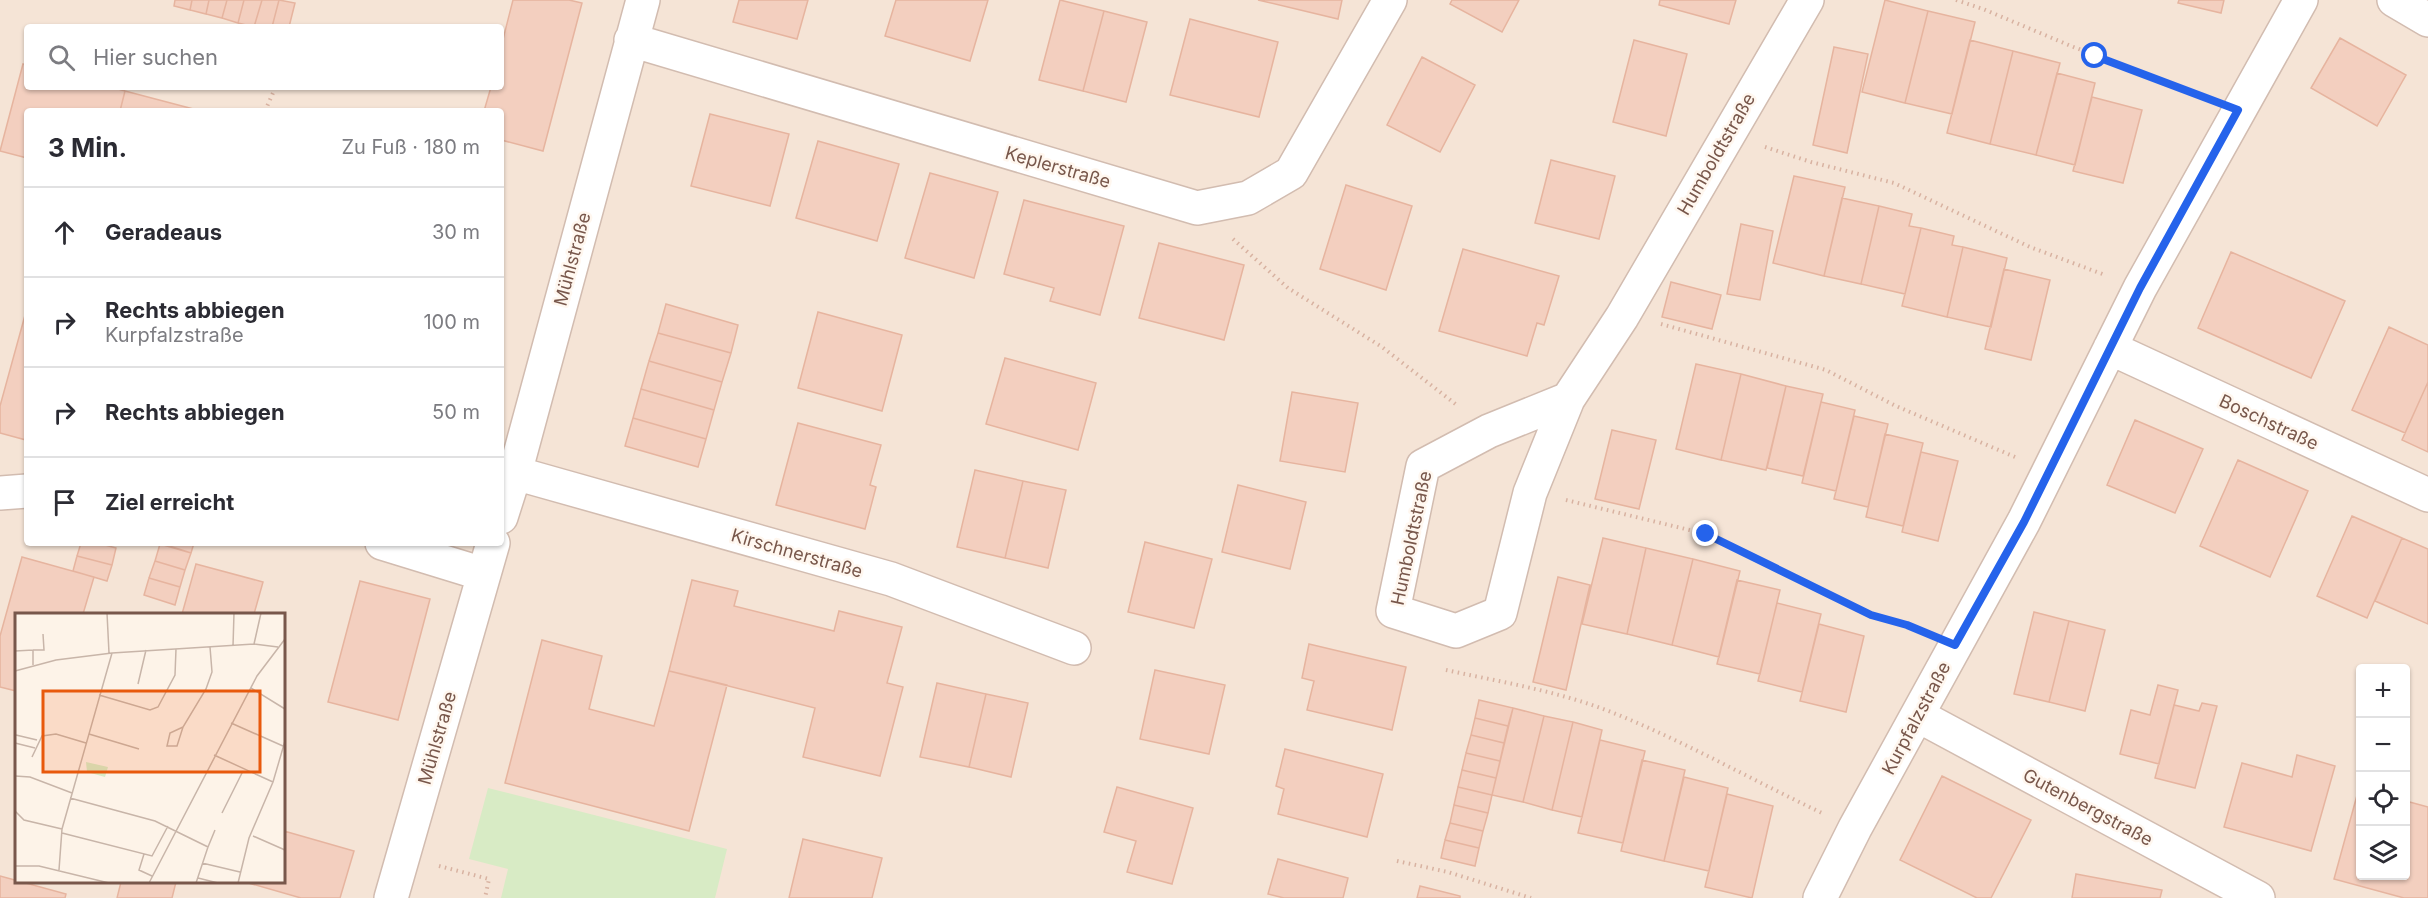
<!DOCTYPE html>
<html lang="de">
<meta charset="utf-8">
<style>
:root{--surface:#fff;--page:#f2f2f3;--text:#2b2b33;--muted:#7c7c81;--line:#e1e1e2}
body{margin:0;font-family:Inter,sans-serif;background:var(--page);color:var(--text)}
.controls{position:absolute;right:18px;bottom:18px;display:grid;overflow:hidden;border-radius:6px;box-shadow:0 2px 4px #0004}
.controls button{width:54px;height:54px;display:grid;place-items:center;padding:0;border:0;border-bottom:2px solid var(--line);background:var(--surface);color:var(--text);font:30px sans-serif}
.stop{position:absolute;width:18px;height:18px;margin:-14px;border:4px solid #2563eb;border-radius:50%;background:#fff}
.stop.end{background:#2563eb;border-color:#fff;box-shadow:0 2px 6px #0008}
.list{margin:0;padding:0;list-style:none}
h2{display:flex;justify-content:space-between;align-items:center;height:78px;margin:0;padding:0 24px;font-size:26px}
h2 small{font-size:20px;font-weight:400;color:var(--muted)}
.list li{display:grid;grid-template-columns:39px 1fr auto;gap:18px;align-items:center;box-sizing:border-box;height:90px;padding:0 24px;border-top:2px solid var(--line)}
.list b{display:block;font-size:22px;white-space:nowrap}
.list p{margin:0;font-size:20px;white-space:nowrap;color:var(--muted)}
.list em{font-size:20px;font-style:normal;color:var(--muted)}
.icon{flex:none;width:33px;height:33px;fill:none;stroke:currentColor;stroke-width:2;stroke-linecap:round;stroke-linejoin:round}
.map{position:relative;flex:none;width:2428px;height:898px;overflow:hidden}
.search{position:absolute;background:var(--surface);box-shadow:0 2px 4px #0004;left:24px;top:24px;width:480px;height:66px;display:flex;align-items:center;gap:15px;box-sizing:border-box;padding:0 21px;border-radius:6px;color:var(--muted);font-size:22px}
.panel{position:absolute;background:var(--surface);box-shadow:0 2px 4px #0004;left:24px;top:108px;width:480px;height:438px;border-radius:6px}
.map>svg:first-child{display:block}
.residential{fill:#f5e4d6;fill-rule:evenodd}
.green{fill:#d8ebc5}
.building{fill:#f3cfbf;stroke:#e6b49f;stroke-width:1.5}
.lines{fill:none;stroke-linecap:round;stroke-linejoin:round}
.minor-casing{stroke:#d2bcb0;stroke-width:36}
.path{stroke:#d8b2a1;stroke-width:4;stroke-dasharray:1.5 4.5;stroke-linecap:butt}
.minor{stroke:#fff;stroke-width:33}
.route{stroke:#2563eb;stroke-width:8}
.labels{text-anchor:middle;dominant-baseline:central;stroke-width:5;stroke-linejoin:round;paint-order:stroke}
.street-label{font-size:18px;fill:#78574b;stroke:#fff7ef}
.inset-road{fill:none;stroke:#c8b5a9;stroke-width:1.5}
.view{fill:#e8590c;fill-opacity:0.15;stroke:#e8590c;stroke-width:3}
.inset-edge{fill:none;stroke:#78574b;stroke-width:3}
</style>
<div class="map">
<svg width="2428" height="898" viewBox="0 0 2428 898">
<rect width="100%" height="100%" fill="#fdf3e8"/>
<path class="residential" d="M0,0h2428v898h-2428zM27,27h474v60h-474zM27,111h474v432h-474zM16,614h268v268h-268zM2360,668h46v208h-46z"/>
<path class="green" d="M488,788l239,61 -12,49h-214l7,-29 -39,-10z"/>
<path class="building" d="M175,0h17l-2,10 -16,-4z
M192,0h17l-3,14 -16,-4z
M209,0h18l-5,18 -16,-4z
M227,0h17l-6,23 -16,-5z
M244,0h18l-8,27 -16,-4z
M262,0h17l-7,27h-18z
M279,0l16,3 -6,24h-17z
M513,0h56l13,3 -39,148 -42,-11v-29h-17l7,-24h10v-40z
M739,0h69l-11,39 -64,-17z
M896,0h92l-18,61 -85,-25z
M1060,0l44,11 -21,80 -44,-11z
M1258,0h84l-4,19z
M1452,0h67l-17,32 -52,-28z
M1660,0h76l-7,24 -70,-19z
M1885,0l43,11 -23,92 -43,-11z
M2179,0h45l-3,13 -43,-10z
M1104,11l43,11 -21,80 -43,-11z
M1928,11l47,11 -23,92 -47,-11z
M1190,19l88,23 -19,75 -89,-22z
M2340,38l66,37 -29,51 -66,-38z
M1634,40l53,14 -21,82 -53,-14z
M1970,40l43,11 -23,93 -43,-11z
M1834,47l34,7 -21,99 -34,-8z
M2013,51l47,12 -24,92 -46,-11z
M1422,57l53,28 -35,67 -53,-27z
M23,64l4,1v22h84l14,4 -5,20h-93v47l-27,-7z
M2057,73l38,10 -20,82 -39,-10z
M125,91l76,20h-81z
M2092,97l50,13 -19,73 -50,-12z
M710,114l79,20 -19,72 -79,-20z
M818,141l81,23 -22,77 -81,-23z
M1551,160l64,16 -16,63 -64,-16z
M930,173l68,19 -24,86 -69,-20z
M1794,176l51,11 -21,89 -51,-13z
M1346,185l66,21 -26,84 -66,-21z
M1842,198l37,8 -18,78 -37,-8z
M1024,200l100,26 -24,89 -50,-14 4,-13 -50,-14z
M1879,206l33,8 -3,12 12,2 -16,66 -44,-10z
M1741,224l32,7 -13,69 -33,-6z
M1921,228l33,8 -2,9 11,2 -16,70 -45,-11z
M1159,243l85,22 -20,75 -85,-22z
M1963,247l44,11 -16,69 -44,-10z
M1463,249l96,27 -15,49 -7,-2 -10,33 -88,-25z
M2231,252l114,49 -34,77 -113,-50z
M2004,269l46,11 -19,80 -46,-11z
M1671,282l50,13 -9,34 -50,-12z
M666,304l72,21 -7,28 -73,-20z
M27,308v129l-1,3 -26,-7v-27z
M818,312l84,23 -20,76 -84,-23z
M2389,327l39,18v37l-23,51 -53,-23z
M658,333l73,20 -9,29 -73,-21z
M1005,358l91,25 -18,67 -92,-26z
M649,361l73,21 -8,28 -73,-21z
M1696,364l45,10 -20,86 -45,-11z
M1741,374l45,12 -20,84 -45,-10z
M2428,382v70l-26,-12z
M1786,386l37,8 -20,82 -36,-8z
M641,389l73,21 -8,29 -73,-21z
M1292,392l66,11 -13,69 -65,-11z
M1821,402l34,8 -19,81 -34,-8z
M1854,416l34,8 -20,83 -34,-8z
M633,418l73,21 -8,28 -73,-21z
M2135,420l68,29 -28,64 -68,-28z
M798,423l83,22 -11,40 6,2 -11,42 -89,-24z
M1612,430l44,10 -17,69 -44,-10z
M1885,434l38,9 -20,83 -37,-9z
M1921,452l37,9 -20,80 -36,-9z
M2238,460l70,31 -38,86 -70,-31z
M975,470l48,11 -18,77 -48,-11z
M1023,481l43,9 -18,78 -43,-10z
M1238,485l68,17 -16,67 -68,-17z
M2352,516l50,22 -35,80 -50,-22z
M1603,538l43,10 -19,86 -45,-10z
M2402,538l26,11v75l-53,-23z
M1145,542l67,17 -18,69 -66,-16z
M81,543h17l18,5 -4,17 -35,-9z
M160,543h34l-3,10z
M160,544l31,9 -6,17 -30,-9z
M1646,548l47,11 -21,86 -45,-11z
M77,556l35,9 -5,16 -34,-10z
M22,557l72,20 -11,37h-67v77l-16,-4v-51z
M1693,559l47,12 -21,86 -47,-12z
M155,561l30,9 -5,17 -31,-9z
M196,564l67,18 -9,32h-72z
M1558,577l32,8 -24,105 -33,-8z
M149,578l31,9 -5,18 -31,-10z
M692,580l46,11 -4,15 100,25 5,-20 63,16 -15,56 16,4 -23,89 -77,-19 12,-49 -146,-37z
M1737,580l43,10 -20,84 -43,-10z
M360,581l70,18 -32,121 -70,-18z
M1777,603l44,11 -19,78 -44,-11z
M2034,612l35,9 -20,81 -35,-8z
M2069,621l36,9 -20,81 -36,-9z
M1819,624l45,12 -18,76 -46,-11z
M542,640l60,16 -13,53 65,17 15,-55 58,14 -38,146 -184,-48z
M1309,644l97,23 -14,63 -85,-20 7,-29 -12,-3z
M1155,670l70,15 -16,69 -69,-15z
M937,683l49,11 -17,73 -49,-10z
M2158,685l20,5 -19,74 -39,-10 11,-44 19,5z
M986,694l42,9 -17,74 -42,-10z
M1479,700l34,8 -5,18 -33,-8z
M2202,703l15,3 -22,82 -40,-10 19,-73 25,6z
M1513,708l31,8 -21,86 -31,-7z
M1544,716l29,6 -21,88 -29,-8z
M1475,718l33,8 -4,17 -33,-8z
M1573,722l29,8 -20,87 -30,-7z
M1471,735l33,8 -4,18 -34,-8z
M1600,740l45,11 -22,92 -45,-10z
M1285,749l98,25 -16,63 -89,-23 6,-25 -8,-3z
M1466,753l34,8 -4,17 -34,-8z
M2297,755l38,11 -24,85 -87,-24 18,-64 50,14z
M1642,760l43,10 -21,91 -43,-10z
M1462,770l34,8 -4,17 -34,-8z
M1942,776l89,44 -40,78h-14l-77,-38z
M1684,777l44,11 -19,83 -45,-10z
M1117,787l76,21 -21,76 -45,-12 9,-31 -32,-9z
M1458,787l34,8 -4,18 -34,-8z
M2359,788l1,88h46v-75l22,6v91h-24l-70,-19z
M1727,794l46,12 -21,92 -47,-11z
M1454,805l34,8 -5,18 -33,-8z
M1450,823l33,8 -4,17 -34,-8z
M284,831l70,20 -14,47h-39l-56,-16h39z
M803,839l79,19 -10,40h-83z
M1445,840l34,8 -4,18 -34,-8z
M1278,859l70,19 -5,20h-59l-16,-4z
M2076,874l86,16 -2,8h-88z
M0,876l66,18 -1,4h-65z
M121,882h55l-4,16h-55z
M1420,886l40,10v2h-43z"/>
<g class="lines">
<defs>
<path id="minor" d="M2394,0l34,20
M631,40l566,168 51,-10 43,-25 99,-173
M2110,348l318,147
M1568,399l-79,32 -66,35 -30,145 63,20 44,-18 30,-120 38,-94 54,-82 185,-317
M515,473l376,106 183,69
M0,493l27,-2
M501,517l14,-44 128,-473
M382,543l101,31
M1919,716l339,182
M391,898l102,-355
M1820,898l35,-70 169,-307 116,-233 161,-288"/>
</defs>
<use href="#minor" class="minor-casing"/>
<path class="path" d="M1956,0l27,9 88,37 133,51
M265,111l8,-18
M1765,147l46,15 83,21 136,64 75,28
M1233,239l55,49 94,59 76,59
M1661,324l165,46 70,36 119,51
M1566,500l140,34 165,81 49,15
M1446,670c55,12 112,21 165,42 73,29 141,68 211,101
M1397,861l51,11 83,26
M439,866l50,13 -4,19"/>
<use href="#minor" class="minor"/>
</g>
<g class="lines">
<path class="route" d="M1706,534l165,81 36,10 48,20 69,-123 116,-234 98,-178 -143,-54"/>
</g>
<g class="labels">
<g class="street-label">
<text transform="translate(1716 154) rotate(-60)">Humboldtstraße</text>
<text transform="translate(1058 167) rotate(16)">Keplerstraße</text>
<text transform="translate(572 259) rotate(-75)">Mühlstraße</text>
<text transform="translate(2269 422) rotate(25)">Boschstraße</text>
<text transform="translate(1411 538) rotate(-78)">Humboldtstraße</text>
<text transform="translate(797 553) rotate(16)">Kirschnerstraße</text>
<text transform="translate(1916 718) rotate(-62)">Kurpfalzstraße</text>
<text transform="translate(437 738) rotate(-74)">Mühlstraße</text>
<text transform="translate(2088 807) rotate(28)">Gutenbergstraße</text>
</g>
</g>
<g transform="translate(15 613)">
<rect width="270" height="270" fill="#fdf3e8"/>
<path d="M71,149l22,5 -3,10 -18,-5z" fill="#d8ebc5"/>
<path class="inset-road" d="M92,0l2,40M239,31l7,-31M218,33l1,-33M18,37h11l-1,-16M0,38l18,-1v15M0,58l41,-11 56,-7 142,-9 24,3M123,71l8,-34M236,75l34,21M84,82l51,15 8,-3 17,-32 1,-26M216,110l52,23M168,114l-13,6 -3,13h10l6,-19 23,-38 6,-17 -2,-25M74,121l50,15M1,122l21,5M0,130l20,5M199,142l59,27M17,144l10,-21 14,-2 30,9M0,163l15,1 42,16M55,185l85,23 53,26 -12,36M0,198l9,9 38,9M207,200l21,-42M47,220l90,23 16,-30M238,223l32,14M193,234l7,-17M129,241l-5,16 13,6M187,250l38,9M0,253h24l70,17M44,257l3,-41 50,-176M183,265l20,5M134,270l108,-207 28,-37M223,270l11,-45 24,-56 12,-41"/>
<path class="view" d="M28,78h217v81h-217z"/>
<rect width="270" height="270" class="inset-edge"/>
</g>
</svg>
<div class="controls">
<button>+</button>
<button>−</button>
<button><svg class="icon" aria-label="locate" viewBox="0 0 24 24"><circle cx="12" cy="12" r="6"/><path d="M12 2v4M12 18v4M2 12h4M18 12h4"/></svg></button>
<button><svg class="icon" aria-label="layers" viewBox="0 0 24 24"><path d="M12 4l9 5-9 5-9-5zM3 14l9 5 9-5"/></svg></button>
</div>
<div class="stop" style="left:2095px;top:56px"></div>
<div class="stop end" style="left:1706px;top:534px"></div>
<div class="search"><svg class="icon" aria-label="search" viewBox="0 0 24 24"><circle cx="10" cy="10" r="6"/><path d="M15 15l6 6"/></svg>Hier suchen</div>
<section class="panel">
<h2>3 Min.<small>Zu Fuß · 180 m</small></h2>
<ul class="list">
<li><svg class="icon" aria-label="ahead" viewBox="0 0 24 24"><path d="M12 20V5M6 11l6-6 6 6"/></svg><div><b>Geradeaus</b></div><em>30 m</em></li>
<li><svg class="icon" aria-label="right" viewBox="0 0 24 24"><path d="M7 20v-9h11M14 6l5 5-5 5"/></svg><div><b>Rechts abbiegen</b><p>Kurpfalzstraße</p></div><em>100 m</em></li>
<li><svg class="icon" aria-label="right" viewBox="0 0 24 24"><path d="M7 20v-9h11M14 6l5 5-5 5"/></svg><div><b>Rechts abbiegen</b></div><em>50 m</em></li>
<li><svg class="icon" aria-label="arrive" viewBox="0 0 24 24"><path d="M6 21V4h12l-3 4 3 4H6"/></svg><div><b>Ziel erreicht</b></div></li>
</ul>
</section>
</div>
